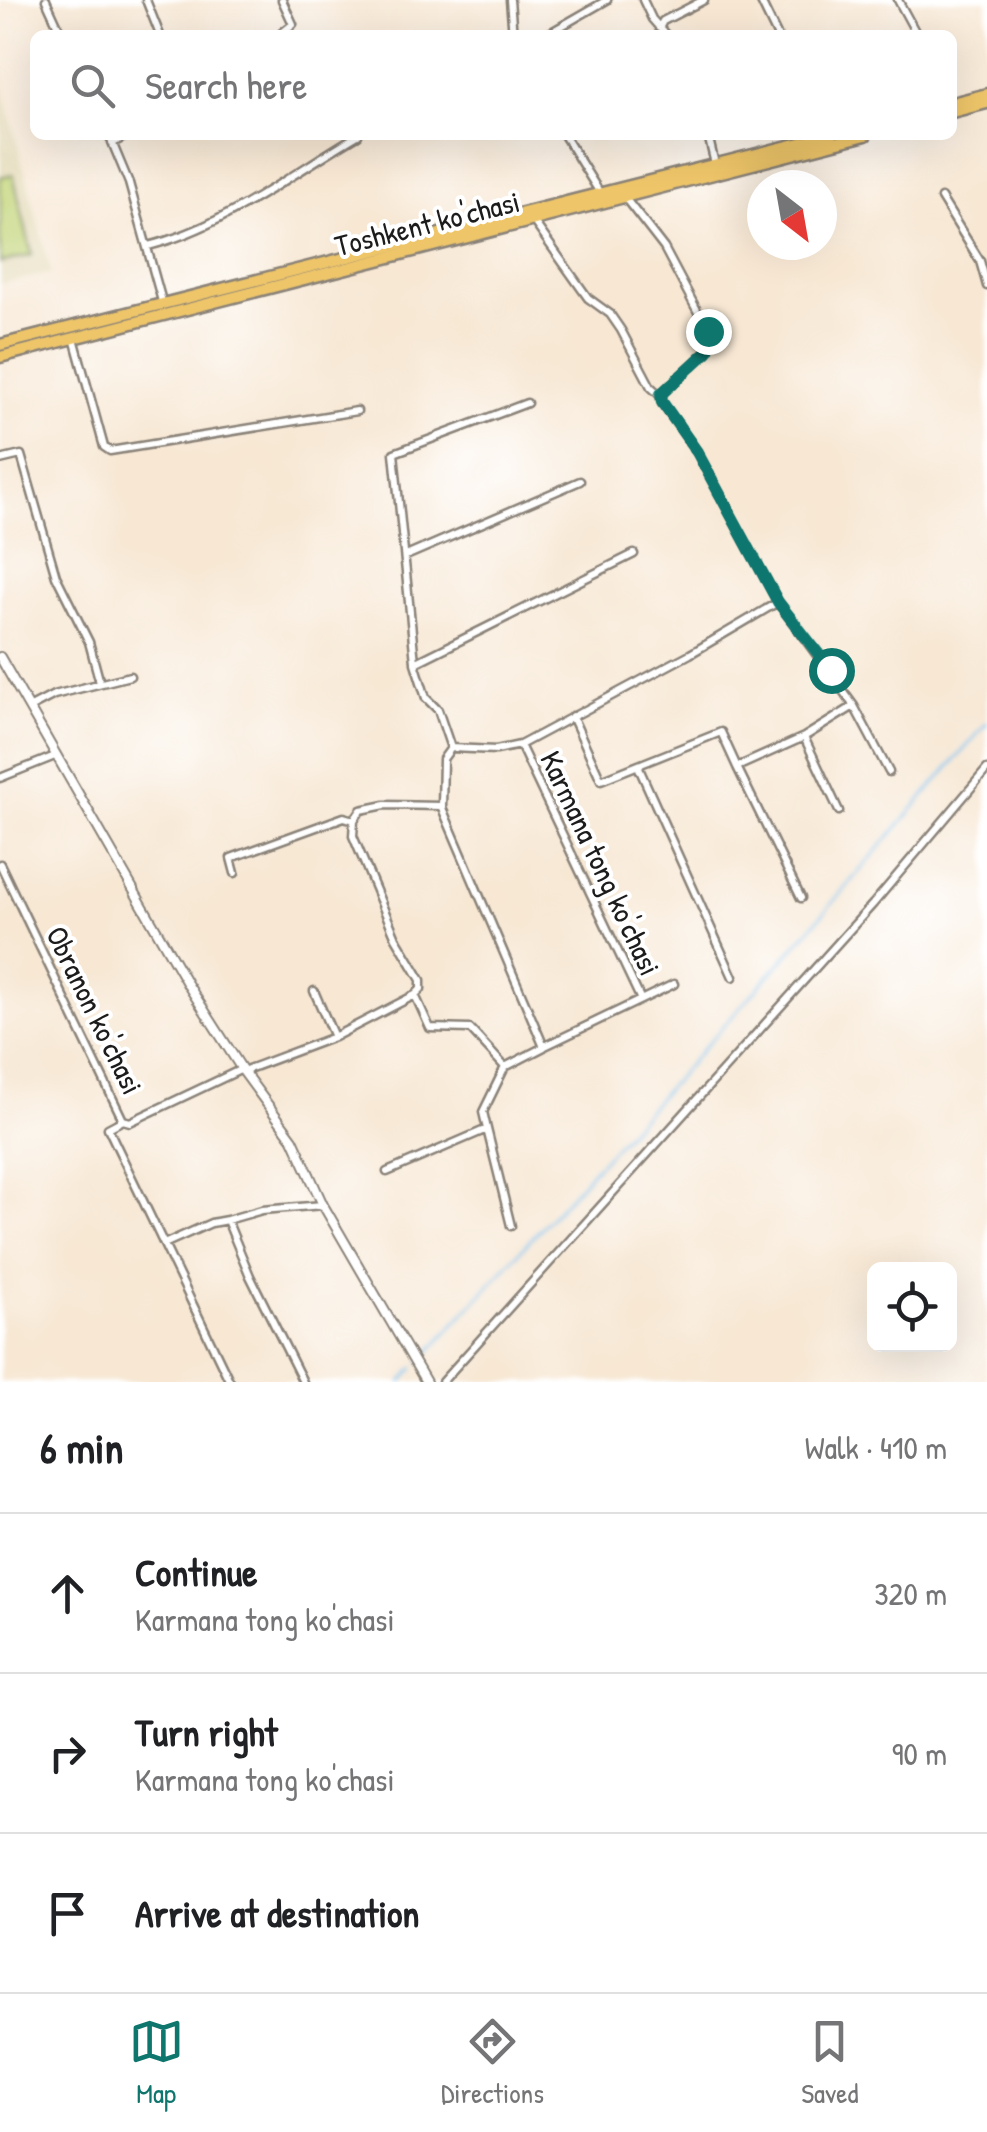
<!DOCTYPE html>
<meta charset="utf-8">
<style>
:root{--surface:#fff;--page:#f6f6f6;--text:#202124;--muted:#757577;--line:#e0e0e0;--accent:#0f766e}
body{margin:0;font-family:"Patrick Hand",sans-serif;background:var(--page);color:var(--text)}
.controls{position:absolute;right:30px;bottom:30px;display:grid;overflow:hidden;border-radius:15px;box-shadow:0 10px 40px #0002}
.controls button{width:90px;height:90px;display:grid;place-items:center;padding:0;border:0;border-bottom:2px solid var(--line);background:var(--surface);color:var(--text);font:50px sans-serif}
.compass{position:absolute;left:747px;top:170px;width:90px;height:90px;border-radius:50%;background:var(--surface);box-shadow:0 10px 40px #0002;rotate:149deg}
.stop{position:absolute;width:30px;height:30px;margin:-22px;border:8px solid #0f766e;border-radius:50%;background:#fff}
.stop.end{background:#0f766e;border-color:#fff;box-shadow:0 2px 10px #0008}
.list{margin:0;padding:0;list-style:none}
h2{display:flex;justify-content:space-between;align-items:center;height:130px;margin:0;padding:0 40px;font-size:42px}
h2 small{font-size:32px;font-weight:400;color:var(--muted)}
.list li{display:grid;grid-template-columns:65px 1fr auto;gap:30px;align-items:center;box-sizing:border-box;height:160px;padding:0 40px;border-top:2px solid var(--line)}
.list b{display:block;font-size:38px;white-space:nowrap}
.list p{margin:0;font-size:32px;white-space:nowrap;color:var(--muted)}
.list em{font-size:32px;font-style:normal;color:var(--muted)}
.icon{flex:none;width:55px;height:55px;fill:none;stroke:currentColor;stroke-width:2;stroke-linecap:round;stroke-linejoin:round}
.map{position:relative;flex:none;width:987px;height:1382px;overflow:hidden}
.search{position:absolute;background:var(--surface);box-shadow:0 10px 40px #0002;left:30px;right:30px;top:30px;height:110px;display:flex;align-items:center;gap:25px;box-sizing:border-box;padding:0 35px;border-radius:15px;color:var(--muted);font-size:38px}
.sheet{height:610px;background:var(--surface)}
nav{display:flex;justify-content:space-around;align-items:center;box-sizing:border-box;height:140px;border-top:2px solid var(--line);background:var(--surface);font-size:28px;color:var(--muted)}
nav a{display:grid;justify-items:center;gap:5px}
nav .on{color:var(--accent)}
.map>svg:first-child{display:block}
.built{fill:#e5dbba}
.green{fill:#c1d477;stroke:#6e784a;stroke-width:2.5}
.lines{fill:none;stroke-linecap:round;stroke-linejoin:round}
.stream{stroke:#75bfee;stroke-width:2.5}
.minor-casing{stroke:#8a8278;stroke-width:11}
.tertiary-casing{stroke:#8a8278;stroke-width:12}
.trunk-casing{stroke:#8a8278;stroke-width:15}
.minor{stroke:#fff;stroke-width:6}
.tertiary{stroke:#fff;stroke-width:8}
.trunk{stroke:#eec569;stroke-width:10}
.route{stroke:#0f766e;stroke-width:12}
.labels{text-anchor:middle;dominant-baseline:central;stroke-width:8;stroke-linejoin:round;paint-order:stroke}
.street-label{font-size:30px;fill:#1c1c1c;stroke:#fff}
</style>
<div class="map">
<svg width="987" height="1382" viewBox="0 0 987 1382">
<rect width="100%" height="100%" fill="#fff"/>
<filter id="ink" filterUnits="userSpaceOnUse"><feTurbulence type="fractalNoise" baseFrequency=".01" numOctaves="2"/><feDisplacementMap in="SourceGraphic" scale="20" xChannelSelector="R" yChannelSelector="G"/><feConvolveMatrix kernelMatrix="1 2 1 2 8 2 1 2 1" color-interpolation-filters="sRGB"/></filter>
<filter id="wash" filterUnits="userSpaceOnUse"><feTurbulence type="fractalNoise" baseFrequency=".0048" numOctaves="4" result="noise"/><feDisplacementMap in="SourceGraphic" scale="40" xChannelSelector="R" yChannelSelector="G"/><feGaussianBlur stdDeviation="2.25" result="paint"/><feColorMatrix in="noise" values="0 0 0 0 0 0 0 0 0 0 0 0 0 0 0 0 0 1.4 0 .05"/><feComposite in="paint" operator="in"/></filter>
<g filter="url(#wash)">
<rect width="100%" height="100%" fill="#f7e7d3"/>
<path class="built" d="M0,77l51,196 -51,11z"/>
<path class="green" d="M13,174l19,81 -32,8v-86z"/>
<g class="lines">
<path class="stream" d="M420,1362l365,-404 202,-235
M402,1382l12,-14"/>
</g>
</g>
<g filter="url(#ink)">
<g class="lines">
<defs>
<path id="minor" d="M46,0l16,35
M146,0l14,35
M510,0l3,35
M643,0l9,19 14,16
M760,0l17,35
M898,0l19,35
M659,28l4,-7 41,-21
M279,35l14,-11 -11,-24
M546,35l61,-35
M109,135l20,48 34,122
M564,135l36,58
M708,135l7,29
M113,143l15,-8
M941,198l39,63 7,25
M534,222l54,76 22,16 11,16 30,57 11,10
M148,246c75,-18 143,-72 210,-111
M74,338l30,109 6,4 247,-40
M0,460l21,-5 35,121 33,66 11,41
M406,556l174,-75
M778,602l76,104 35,66
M415,662l-21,-209 133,-50
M31,707l23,-12 76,-19
M572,716l29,64 120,-48 16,35 67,-30 50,-31
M804,737l35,74
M520,745l121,255
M451,748l45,2 24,-5 170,-91 88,-52 -81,-150 -35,-49 -1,-9 46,-43 1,-20 -44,-83 -39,-50
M638,766l95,211
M737,767l64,131
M0,778l55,-22
M0,864l123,256 -15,8 122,254
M235,873l-4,-15 113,-41 10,3
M314,991l20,46
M415,995l6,-6v-9l-25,-42 -43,-102 1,-16 7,-10 24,-5 57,1
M545,1046l129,-62
M243,1071l91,-34 81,-42 15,33 40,1 35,38 39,-20 -102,-239 1,-49 8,-11 -13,-38 -12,-12 -11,-35 219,-109
M123,1120l7,2 112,-53
M487,1129l24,97
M387,1172l100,-43 -4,-17 22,-45
M164,1244l47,-21 16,-3
M303,1382l-53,-106 -23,-56 35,-10 61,-5
M442,1382l431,-478 114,-135"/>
<path id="tertiary" d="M0,657l188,328 55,86 50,68 30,66 103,177"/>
<path id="trunk" d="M952,103l35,-9
M952,112l35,-9
M0,345l832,-210
M0,357l866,-222"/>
</defs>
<use href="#minor" class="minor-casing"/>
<use href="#tertiary" class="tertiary-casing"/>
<use href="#trunk" class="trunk-casing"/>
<use href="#minor" class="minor"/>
<use href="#tertiary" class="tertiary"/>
<use href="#trunk" class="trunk"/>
</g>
</g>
<g class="lines" filter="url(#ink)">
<path class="route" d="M708,331v20l-47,43 1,8 35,50 81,150 53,68"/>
</g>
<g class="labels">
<g class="street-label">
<text transform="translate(427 223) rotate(-14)">Toshkent ko'chasi</text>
<text transform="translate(601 863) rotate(65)">Karmana tong ko'chasi</text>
<text transform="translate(95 1010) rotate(64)">Obranon ko'chasi</text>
</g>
</g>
</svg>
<div class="controls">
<button><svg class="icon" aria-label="locate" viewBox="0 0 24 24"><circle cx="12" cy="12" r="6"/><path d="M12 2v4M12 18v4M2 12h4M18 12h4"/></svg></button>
</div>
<svg class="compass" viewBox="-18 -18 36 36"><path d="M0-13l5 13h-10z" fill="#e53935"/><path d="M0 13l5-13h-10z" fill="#757577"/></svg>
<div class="stop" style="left:831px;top:670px"></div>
<div class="stop end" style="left:708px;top:331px"></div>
<div class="search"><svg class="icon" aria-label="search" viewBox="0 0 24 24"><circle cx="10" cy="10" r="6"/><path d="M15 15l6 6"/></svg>Search here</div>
</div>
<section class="sheet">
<h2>6 min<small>Walk · 410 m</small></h2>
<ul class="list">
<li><svg class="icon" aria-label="ahead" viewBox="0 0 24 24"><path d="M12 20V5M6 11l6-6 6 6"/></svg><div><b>Continue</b><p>Karmana tong ko'chasi</p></div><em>320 m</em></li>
<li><svg class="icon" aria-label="right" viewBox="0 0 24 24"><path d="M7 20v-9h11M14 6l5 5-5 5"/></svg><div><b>Turn right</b><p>Karmana tong ko'chasi</p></div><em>90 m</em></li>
<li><svg class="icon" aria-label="arrive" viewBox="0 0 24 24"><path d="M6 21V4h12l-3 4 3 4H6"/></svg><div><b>Arrive at destination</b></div></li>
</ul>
</section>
<nav>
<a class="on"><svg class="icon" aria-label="map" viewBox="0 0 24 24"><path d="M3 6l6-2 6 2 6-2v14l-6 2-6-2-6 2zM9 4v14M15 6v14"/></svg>Map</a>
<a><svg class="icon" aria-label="directions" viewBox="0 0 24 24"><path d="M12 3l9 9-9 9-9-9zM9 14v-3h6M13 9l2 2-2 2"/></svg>Directions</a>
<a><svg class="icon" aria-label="saved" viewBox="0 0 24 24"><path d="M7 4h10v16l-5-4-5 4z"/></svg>Saved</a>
</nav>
